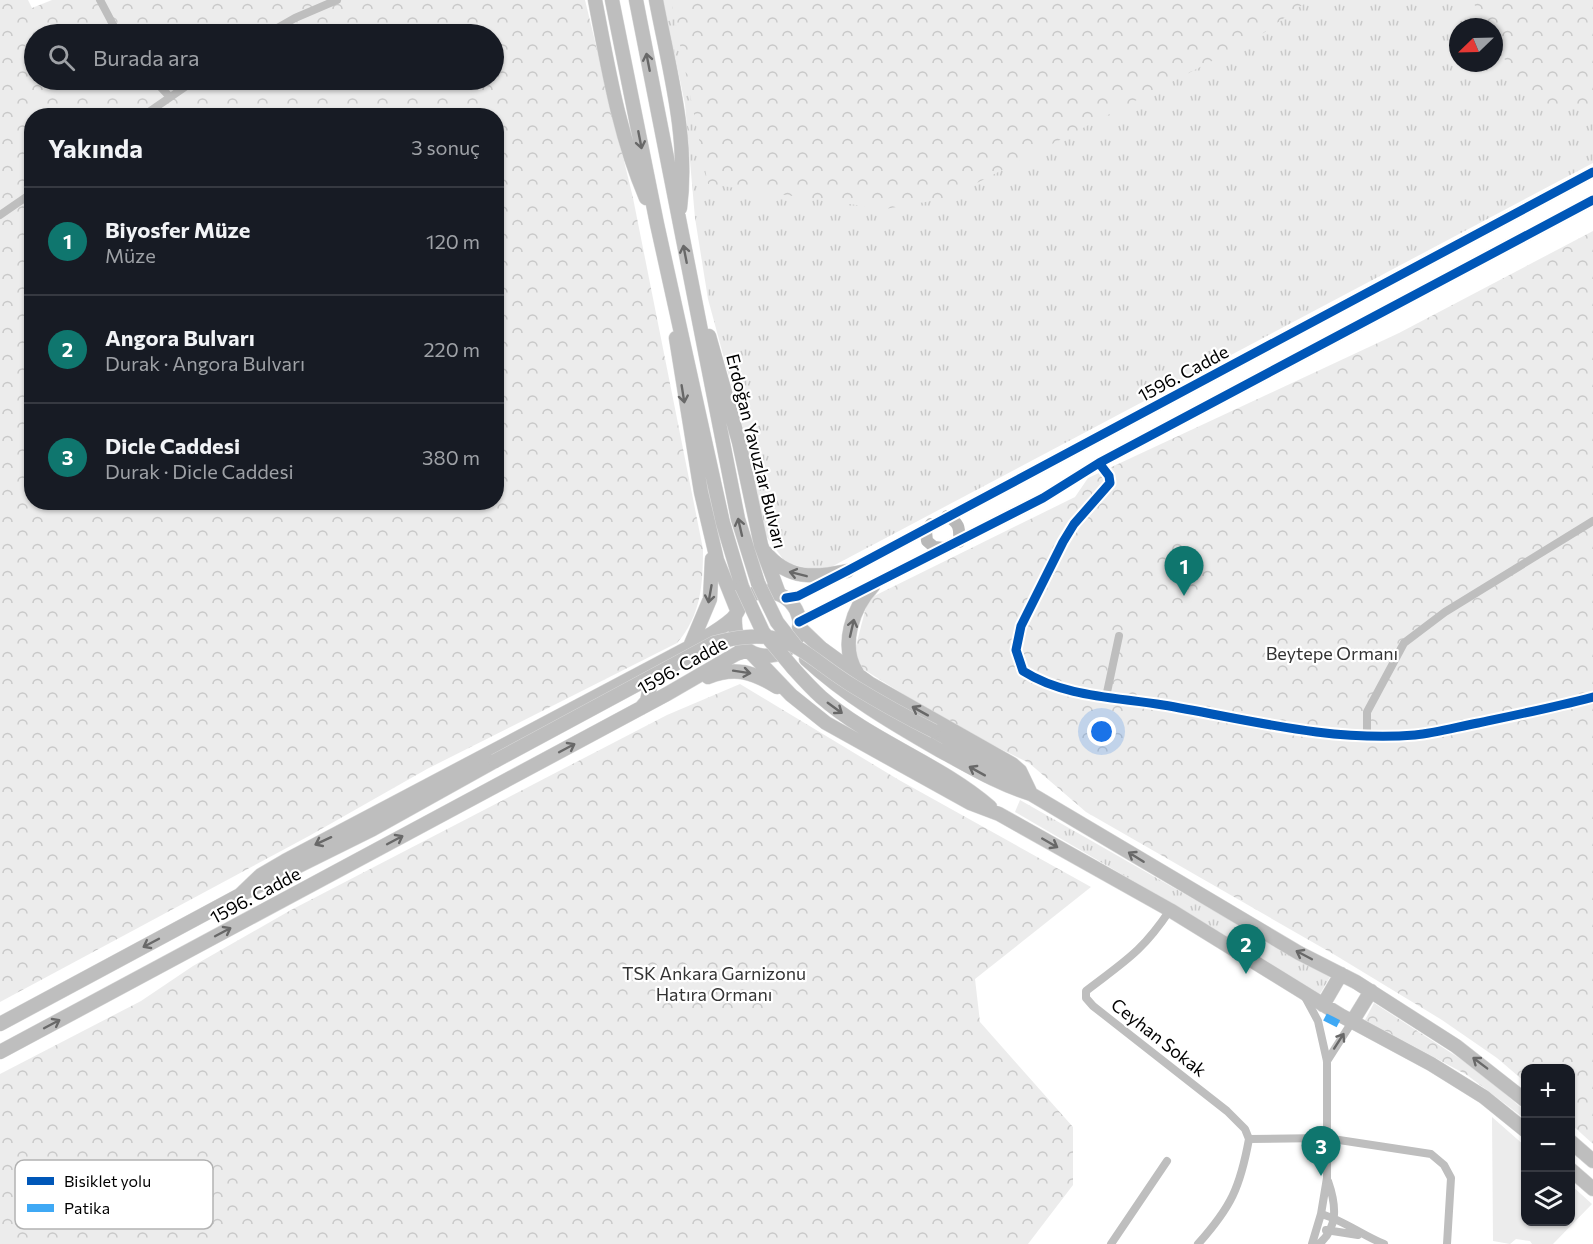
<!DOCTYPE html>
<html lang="tr">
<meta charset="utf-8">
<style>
:root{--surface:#171b24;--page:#242831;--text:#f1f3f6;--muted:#9ea1a6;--line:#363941;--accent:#0f766e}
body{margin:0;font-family:Commissioner,sans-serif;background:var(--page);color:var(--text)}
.controls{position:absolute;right:18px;bottom:18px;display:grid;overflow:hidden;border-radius:12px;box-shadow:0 2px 4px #0004}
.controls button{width:54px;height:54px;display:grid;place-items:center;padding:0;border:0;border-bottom:2px solid var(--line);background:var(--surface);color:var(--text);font:30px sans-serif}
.compass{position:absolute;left:1449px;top:18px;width:54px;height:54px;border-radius:50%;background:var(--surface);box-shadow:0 2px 4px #0004;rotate:247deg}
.you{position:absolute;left:1102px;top:732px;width:21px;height:21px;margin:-15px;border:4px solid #fff;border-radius:50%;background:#1a73e8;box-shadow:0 0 0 9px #1a73e833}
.badge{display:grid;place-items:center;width:39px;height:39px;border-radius:50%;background:var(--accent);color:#fff;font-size:20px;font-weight:700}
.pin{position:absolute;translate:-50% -50px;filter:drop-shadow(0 2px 3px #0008)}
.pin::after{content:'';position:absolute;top:32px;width:21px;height:18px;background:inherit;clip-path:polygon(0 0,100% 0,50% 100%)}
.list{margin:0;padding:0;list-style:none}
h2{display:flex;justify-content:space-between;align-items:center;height:78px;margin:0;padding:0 24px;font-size:26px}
h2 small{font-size:20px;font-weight:400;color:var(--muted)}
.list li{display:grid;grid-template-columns:39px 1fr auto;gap:18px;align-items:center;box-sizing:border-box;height:108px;padding:0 24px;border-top:2px solid var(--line)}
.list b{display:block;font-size:22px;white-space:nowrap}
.list p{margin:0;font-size:20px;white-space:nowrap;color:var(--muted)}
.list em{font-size:20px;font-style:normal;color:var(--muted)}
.icon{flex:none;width:33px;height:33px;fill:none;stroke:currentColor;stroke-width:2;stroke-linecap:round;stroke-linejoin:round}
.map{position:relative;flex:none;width:1593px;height:1244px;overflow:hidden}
.search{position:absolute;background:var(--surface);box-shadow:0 2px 4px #0004;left:24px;top:24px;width:480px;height:66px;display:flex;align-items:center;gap:15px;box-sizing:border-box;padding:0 21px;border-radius:33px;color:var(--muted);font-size:22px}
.panel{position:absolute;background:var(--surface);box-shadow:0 2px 4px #0004;left:24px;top:108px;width:480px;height:402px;border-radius:24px}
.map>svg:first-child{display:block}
.grass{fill:url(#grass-tufts);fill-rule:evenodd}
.forest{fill:url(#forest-crowns);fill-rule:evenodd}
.green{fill:#ececec}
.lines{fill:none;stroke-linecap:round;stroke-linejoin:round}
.primary-casing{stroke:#dbdbdb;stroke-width:15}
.minor{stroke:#bebebe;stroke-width:8}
.secondary{stroke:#b8b8b8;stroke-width:12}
.primary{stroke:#bebebe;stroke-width:14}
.primary-bridge-casing{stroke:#dbdbdb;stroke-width:15;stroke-linecap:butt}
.primary-bridge{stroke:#bebebe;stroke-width:14}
.quiet{stroke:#3fa9f5;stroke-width:8;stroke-dasharray:15 8;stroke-linecap:butt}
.cycleway-casing{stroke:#fff;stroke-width:13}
.cycleway{stroke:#0057b8;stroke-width:9}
.oneway{stroke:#686868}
.labels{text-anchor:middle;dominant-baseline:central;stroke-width:4.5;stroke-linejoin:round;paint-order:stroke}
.street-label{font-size:18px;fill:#000;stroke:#fff}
.park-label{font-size:18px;fill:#333;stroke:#fff}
.key{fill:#fff;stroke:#b2b2b2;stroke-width:1.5}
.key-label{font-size:16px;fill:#000}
</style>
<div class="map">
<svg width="1593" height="1244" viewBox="0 0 1593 1244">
<defs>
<pattern id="grass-tufts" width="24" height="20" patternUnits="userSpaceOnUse" patternTransform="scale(1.5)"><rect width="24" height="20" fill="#ececec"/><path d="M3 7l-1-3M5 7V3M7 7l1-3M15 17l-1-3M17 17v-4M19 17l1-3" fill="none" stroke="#c9c9c9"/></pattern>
<pattern id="forest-crowns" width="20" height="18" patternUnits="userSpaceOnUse" patternTransform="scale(1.5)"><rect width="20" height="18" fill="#ececec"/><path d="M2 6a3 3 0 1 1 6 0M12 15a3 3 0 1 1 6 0" fill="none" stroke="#c9c9c9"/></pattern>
</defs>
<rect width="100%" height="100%" fill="#fff"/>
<path class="grass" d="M663,0h930v163l-760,403 -13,5 -30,-7 -7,-5 -17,-23 -19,-93 -39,-144 -13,-81 -10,-114zM1458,27h36v36h-36z
M1020,800l310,177 -10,17 -132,-81 -173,-101z"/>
<path class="forest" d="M0,0h28l4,8 20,-8h533l48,198 70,351c0,35 -2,67 -26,94l-250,126 -118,67 -309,166zM34,34h460v46h-460zM32,116h464v386h-464z
M671,0h638l-51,37 -310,161 -63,11 -177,-25z
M1472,0h121v106h-37l-27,-7 -35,-57v-15h-8z
M1593,231v913l-22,-20 -1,-56h-44l-1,14 -28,-24 -55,-38 -107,-65 -249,-143 -57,-49 -75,-37 -91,-57 -7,-13v-10l12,-47 207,-102 13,-19 311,-145z
M740,684l159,96 192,107 -116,92 5,43 93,105v58l-45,59h-1028v-170l141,-73 52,-35 98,-56 376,-195z
M1374,1003l102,66 49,42v8l-58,-44 -102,-55z"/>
<path class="green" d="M1492,1117l33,29 1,76h44l1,-37 21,19 -39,40h-21l-2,-3 -14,-2 -6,5 -17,-3z"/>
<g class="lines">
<defs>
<path id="primary" d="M595,0c13,67 24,135 51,198
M612,0l45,224 66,299 19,64
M636,0l102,519 20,64
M656,0c13,69 33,138 24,208
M709,336l30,106 22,103 18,49
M676,338l25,154 16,68 20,50
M765,552c23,28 49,26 82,19
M799,627l22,21 48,35 143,81 8,7 11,23
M691,644l19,-45 2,-40
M751,653l40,42 35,28 144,80 29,11 171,96 170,105 91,49 53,33 42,34
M806,659c40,37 86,64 133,91 30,16 59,34 92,44l268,159 57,29 100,64 70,55
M793,668c9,10 18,20 28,29 50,44 118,66 169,110
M857,673c-18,-27 -4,-66 16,-87
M708,677c27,-11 45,-5 69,10
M632,680l13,1 5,6 -3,14 -6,7
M934,731l76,43 10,10
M240,895l21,-20 24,-14 405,-214c14,-9 30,-17 42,-28 6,-5 7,-13 12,-19 19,-17 49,-7 55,18 9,46 -68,55 -64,-1
M1323,1005l18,-31
M1352,1022l19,-31
M0,1024l240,-129 133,-66 122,-68
M0,1052l667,-358 69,-40 12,-4
M1570,1141l23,20
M1570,1169l23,20"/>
</defs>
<use href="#primary" class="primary-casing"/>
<path class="minor" d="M100,0l18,34
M267,34l28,-16 42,-18
M154,80l16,17
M143,116l52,-36
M0,215l32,-22
M1099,463l10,13 1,7 -36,41 -11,18 -42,84 -5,24 7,21c41,26 92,26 140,34 83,14 166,37 252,30 21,-2 42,-8 63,-12 38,-8 77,-16 115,-26
M1106,697l13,-61
M1367,735v-23l37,-69 41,-31 148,-91
M1170,910c-28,42 -45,51 -84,81v7l7,8 134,105 18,18 4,10
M1304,995l14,26 9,40v117l-6,36 -9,30
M1327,1061l25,-39
M1249,1139l77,-1 105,16 13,11 7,13 -4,66
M1321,1214c22,6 41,21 63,30
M1326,1230l32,5
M1111,1244l56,-83
M1198,1244c33,-37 42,-56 51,-105
M1319,1244c20,-17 17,-40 9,-63"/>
<path class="secondary" d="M947,516c12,7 13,11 12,26
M931,524l-5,7 1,10 7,6 11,1
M786,598l12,-2 49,-25 746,-399
M799,622l244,-124 56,-35 494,-263"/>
<use href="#primary" class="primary"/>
<defs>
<path id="primary-bridge" d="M758,583l19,39 18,23
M742,587l21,45 30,36
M495,761l219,-118c74,-20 83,8 139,43 26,16 53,31 81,45"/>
</defs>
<use href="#primary-bridge" class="primary-bridge-casing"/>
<use href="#primary-bridge" class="primary-bridge"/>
<path class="quiet" d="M1325,1017l16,8"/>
<defs>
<path id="cycleway" d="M1099,463l10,13 1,7 -36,41 -11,18 -42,84 -5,24 7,21c41,26 92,26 140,34 83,14 166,37 252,30 21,-2 42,-8 63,-12 38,-8 77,-16 115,-26
M786,598l12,-2 49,-25 746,-399
M799,622l244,-124 56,-35 494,-263"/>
</defs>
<use href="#cycleway" class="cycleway-casing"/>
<use href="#cycleway" class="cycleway"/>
</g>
<defs><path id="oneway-shaft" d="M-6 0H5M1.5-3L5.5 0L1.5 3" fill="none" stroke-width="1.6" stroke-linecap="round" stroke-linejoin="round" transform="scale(1.5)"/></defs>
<g class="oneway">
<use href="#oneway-shaft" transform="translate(648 62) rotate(-101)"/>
<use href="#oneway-shaft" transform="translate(640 140) rotate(79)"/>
<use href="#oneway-shaft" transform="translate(685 254) rotate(-101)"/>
<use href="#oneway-shaft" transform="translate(683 394) rotate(81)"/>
<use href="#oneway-shaft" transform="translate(740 527) rotate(-103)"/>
<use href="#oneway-shaft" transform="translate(798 574) rotate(-166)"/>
<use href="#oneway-shaft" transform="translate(710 594) rotate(100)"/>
<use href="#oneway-shaft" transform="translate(852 628) rotate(-77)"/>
<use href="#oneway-shaft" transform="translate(742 672) rotate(9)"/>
<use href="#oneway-shaft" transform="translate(835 708) rotate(36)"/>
<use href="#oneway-shaft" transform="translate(920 711) rotate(-151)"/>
<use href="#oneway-shaft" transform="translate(567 748) rotate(-28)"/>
<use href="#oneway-shaft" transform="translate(977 771) rotate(-151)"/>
<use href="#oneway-shaft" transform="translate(395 840) rotate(-28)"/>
<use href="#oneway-shaft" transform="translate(323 841) rotate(155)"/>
<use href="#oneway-shaft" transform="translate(1050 843) rotate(30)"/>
<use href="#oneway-shaft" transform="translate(1136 857) rotate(-148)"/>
<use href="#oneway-shaft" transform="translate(223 932) rotate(-28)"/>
<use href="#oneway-shaft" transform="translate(151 943) rotate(152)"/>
<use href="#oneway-shaft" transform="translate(1304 955) rotate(-152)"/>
<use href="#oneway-shaft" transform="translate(52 1024) rotate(-28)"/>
<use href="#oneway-shaft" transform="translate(1339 1041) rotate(-57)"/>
<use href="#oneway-shaft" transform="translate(1480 1063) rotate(-143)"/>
</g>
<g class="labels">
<g class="street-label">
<text transform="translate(1183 373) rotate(-28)">1596. Cadde</text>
<text transform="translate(757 451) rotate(76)">Erdoğan Yavuzlar Bulvarı</text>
<text transform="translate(682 665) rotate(-29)">1596. Cadde</text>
<text transform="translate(255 895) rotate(-28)">1596. Cadde</text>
<text transform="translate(1159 1037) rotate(38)">Ceyhan Sokak</text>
</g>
<g class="park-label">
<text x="1332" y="653">Beytepe Ormanı</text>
<text x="714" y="973">TSK Ankara Garnizonu<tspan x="714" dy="21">Hatıra Ormanı</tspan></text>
</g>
</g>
<rect x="15" y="1160" width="198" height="69" rx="9" class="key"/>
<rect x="27" y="1177" width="27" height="8" fill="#0057b8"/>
<rect x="27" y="1204" width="27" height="8" fill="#3fa9f5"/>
<g class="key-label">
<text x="64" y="1187">Bisiklet yolu</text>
<text x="64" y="1214">Patika</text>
</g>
</svg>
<div class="controls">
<button>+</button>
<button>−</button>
<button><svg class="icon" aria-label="layers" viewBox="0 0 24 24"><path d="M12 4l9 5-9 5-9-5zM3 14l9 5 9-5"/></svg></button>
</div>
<svg class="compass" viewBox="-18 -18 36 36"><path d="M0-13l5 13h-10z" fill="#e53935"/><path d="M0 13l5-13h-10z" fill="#9ea1a6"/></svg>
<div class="you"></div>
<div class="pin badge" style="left:1184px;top:596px">1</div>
<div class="pin badge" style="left:1246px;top:974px">2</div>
<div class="pin badge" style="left:1321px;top:1176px">3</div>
<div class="search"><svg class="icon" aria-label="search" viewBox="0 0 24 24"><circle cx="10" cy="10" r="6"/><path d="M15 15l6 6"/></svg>Burada ara</div>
<section class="panel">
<h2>Yakında<small>3 sonuç</small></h2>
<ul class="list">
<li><span class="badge">1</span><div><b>Biyosfer Müze</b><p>Müze</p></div><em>120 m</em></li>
<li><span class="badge">2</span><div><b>Angora Bulvarı</b><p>Durak · Angora Bulvarı</p></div><em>220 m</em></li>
<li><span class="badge">3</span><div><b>Dicle Caddesi</b><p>Durak · Dicle Caddesi</p></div><em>380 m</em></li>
</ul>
</section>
</div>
